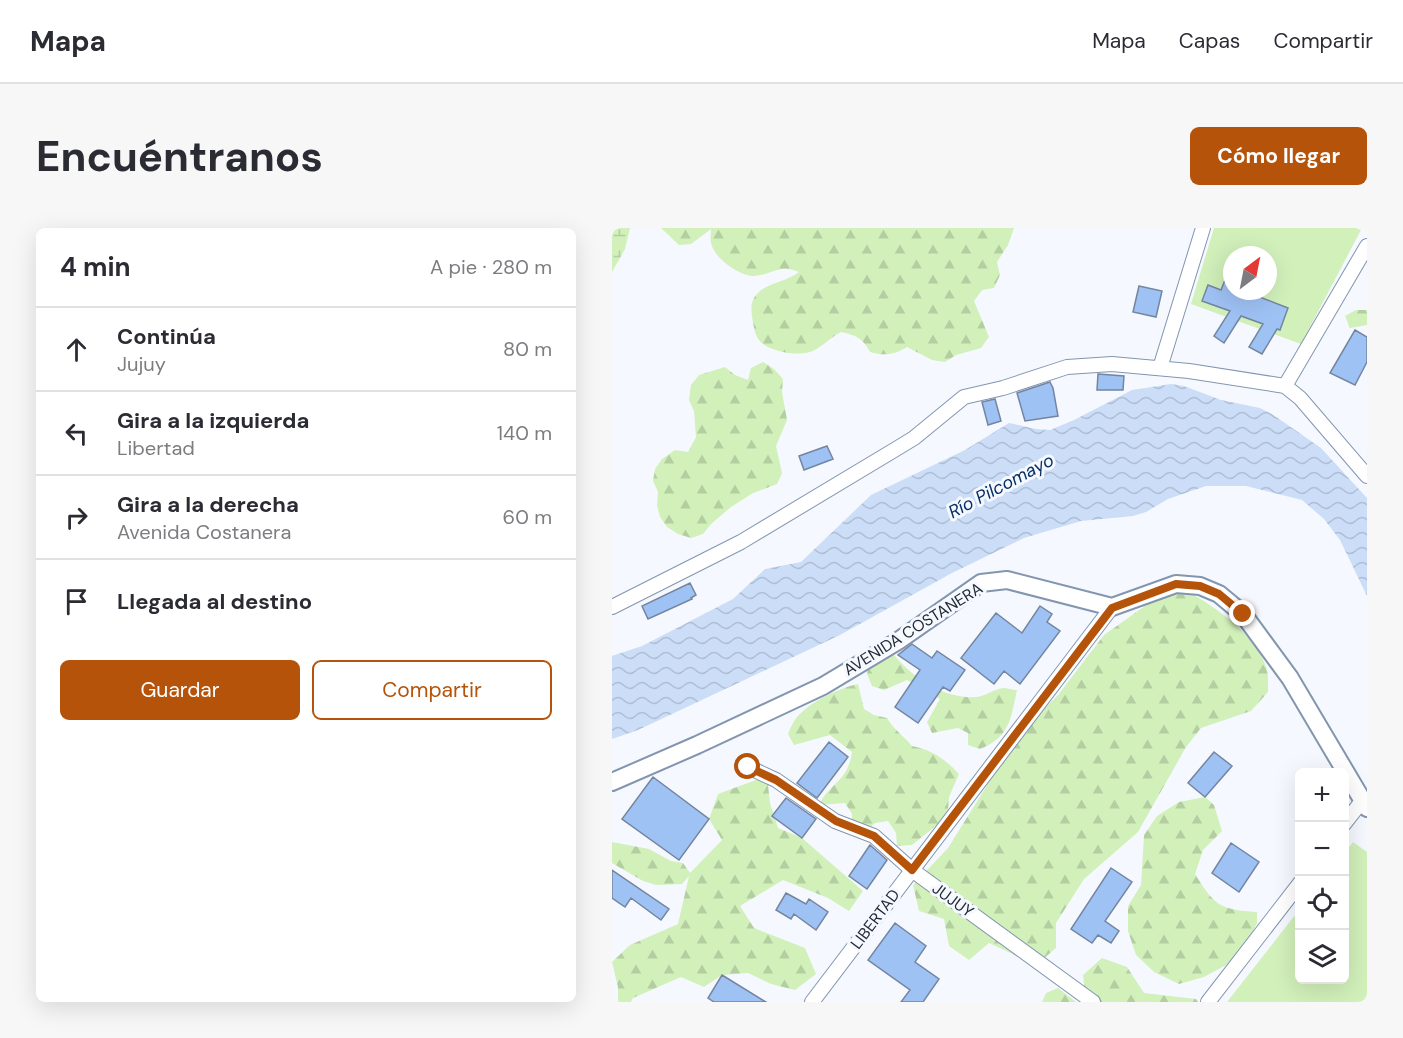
<!DOCTYPE html>
<html lang="es">
<meta charset="utf-8">
<style>
:root{--surface:#fff;--page:#f7f7f7;--text:#2b2b33;--muted:#7c7c81;--line:#e1e1e2;--accent:#b45309}
body{margin:0;font-family:"DM Sans",sans-serif;background:var(--page);color:var(--text)}
.controls{position:absolute;right:18px;bottom:18px;display:grid;overflow:hidden;border-radius:9px;box-shadow:0 6px 24px #0002}
.controls button{width:54px;height:54px;display:grid;place-items:center;padding:0;border:0;border-bottom:2px solid var(--line);background:var(--surface);color:var(--text);font:30px sans-serif}
.compass{position:absolute;left:611px;top:18px;width:54px;height:54px;border-radius:50%;background:var(--surface);box-shadow:0 6px 24px #0002;rotate:32deg}
.stop{position:absolute;width:18px;height:18px;margin:-14px;border:4px solid #b45309;border-radius:50%;background:#fff}
.stop.end{background:#b45309;border-color:#fff;box-shadow:0 2px 6px #0008}
.list{margin:0;padding:0;list-style:none}
h2{display:flex;justify-content:space-between;align-items:center;height:78px;margin:0;padding:0 24px;font-size:26px}
h2 small{font-size:20px;font-weight:400;color:var(--muted)}
.list li{display:grid;grid-template-columns:39px 1fr auto;gap:18px;align-items:center;box-sizing:border-box;height:84px;padding:0 24px;border-top:2px solid var(--line)}
.list b{display:block;font-size:22px;white-space:nowrap}
.list p{margin:0;font-size:20px;white-space:nowrap;color:var(--muted)}
.list em{font-size:20px;font-style:normal;color:var(--muted)}
.actions{display:flex;gap:12px;padding:18px 24px}
.actions a{flex:1;padding:14px 0;border:2px solid var(--accent);border-radius:9px;text-align:center;font-size:21px;color:var(--accent)}
.actions .main{background:var(--accent);color:#fff}
.icon{flex:none;width:33px;height:33px;fill:none;stroke:currentColor;stroke-width:2;stroke-linecap:round;stroke-linejoin:round}
.map{position:relative;flex:none;width:755px;height:774px;overflow:hidden;border-radius:9px}
header{display:flex;align-items:center;gap:36px;box-sizing:border-box;height:84px;padding:0 30px;background:var(--surface);border-bottom:2px solid var(--line)}
header strong{font-size:28px}
nav{display:flex;gap:33px;margin-inline-start:auto;font-size:21px}
.intro{display:flex;align-items:center;justify-content:space-between;box-sizing:border-box;height:144px;padding:0 36px}
h1{margin:0;font-size:42px}
.button{padding:15px 27px;border-radius:9px;background:var(--accent);color:#fff;font-size:21px;font-weight:700}
main{display:flex;gap:36px;padding:0 36px}
aside{flex:1;background:var(--surface);border-radius:9px;box-shadow:0 6px 24px #0002}
.map>svg:first-child{display:block}
.forest{fill:url(#forest-firs)}
.wetland{fill:url(#wetland-marsh)}
.park{fill:#d1f0ba;fill-rule:evenodd}
.water{fill:url(#water-waves)}
.building{fill:#9fc2f5;stroke:#74859f;stroke-width:1.5}
.lines{fill:none;stroke-linecap:round;stroke-linejoin:round}
.minor-casing{stroke:#8395af;stroke-width:16}
.tertiary-casing{stroke:#8395af;stroke-width:20}
.minor{stroke:#fff;stroke-width:14}
.tertiary{stroke:#fff;stroke-width:16}
.route{stroke:#b45309;stroke-width:8}
.labels{text-anchor:middle;dominant-baseline:central;stroke-width:6;stroke-linejoin:round;paint-order:stroke}
.street-label{font-size:16px;fill:#222a34;stroke:#f5f9ff}
.water-label{font-size:18px;font-style:italic;fill:#073067;stroke:#f5f9ff}
</style>
<header>
<strong>Mapa</strong>
<nav><a>Mapa</a><a>Capas</a><a>Compartir</a></nav>
</header>
<div class="intro"><h1>Encuéntranos</h1><a class="button">Cómo llegar</a></div>
<main>
<aside>
<h2>4 min<small>A pie · 280 m</small></h2>
<ul class="list">
<li><svg class="icon" aria-label="ahead" viewBox="0 0 24 24"><path d="M12 20V5M6 11l6-6 6 6"/></svg><div><b>Continúa</b><p>Jujuy</p></div><em>80 m</em></li>
<li><svg class="icon" aria-label="left" viewBox="0 0 24 24"><path d="M17 20v-9H6M10 6l-5 5 5 5"/></svg><div><b>Gira a la izquierda</b><p>Libertad</p></div><em>140 m</em></li>
<li><svg class="icon" aria-label="right" viewBox="0 0 24 24"><path d="M7 20v-9h11M14 6l5 5-5 5"/></svg><div><b>Gira a la derecha</b><p>Avenida Costanera</p></div><em>60 m</em></li>
<li><svg class="icon" aria-label="arrive" viewBox="0 0 24 24"><path d="M6 21V4h12l-3 4 3 4H6"/></svg><div><b>Llegada al destino</b></div></li>
</ul>
<div class="actions"><a class="main">Guardar</a><a>Compartir</a></div>
</aside>
<div class="map">
<svg width="755" height="774" viewBox="0 0 755 774">
<defs>
<pattern id="forest-firs" width="22" height="20" patternUnits="userSpaceOnUse" patternTransform="scale(1.5)"><rect width="22" height="20" fill="#d1f0ba"/><path d="M5 1l3.5 6h-7zM16 11l3.5 6h-7z" fill="#b3cea0"/></pattern>
<pattern id="wetland-marsh" width="20" height="14" patternUnits="userSpaceOnUse" patternTransform="scale(1.5)"><rect width="20" height="14" fill="#d1f0ba"/><path d="M1 5h8M5 5V1M11 12h8M15 12V8" fill="none" stroke="#b3cea0"/></pattern>
<pattern id="water-waves" width="16" height="10" patternUnits="userSpaceOnUse" patternTransform="scale(1.5)"><rect width="16" height="10" fill="#cbddf7"/><path d="M0 5q4-4 8 0t8 0" fill="none" stroke="#aebed4"/></pattern>
</defs>
<rect width="100%" height="100%" fill="#f5f9ff"/>
<path class="forest" d="M49,0h353l-6,17 -11,17 3,13 -6,13 -12,2 -8,11 15,36 -8,11 -25,7 -11,7 -13,-2 -25,-13c-13,8 -22,9 -37,5 -7,-14 -15,-17 -29,-20 -12,6 -22,19 -35,21 -13,2 -39,-2 -47,-13 -4,-5 -5,-12 -6,-18 -1,-6 -3,-15 0,-22 7,-17 33,-17 46,-28 -21,-9 -26,3 -45,4 -15,0 -40,-18 -43,-33 -1,-4 0,-10 0,-14l-20,15 -12,1z
M744,82h11v15l-17,3 -5,-12z
M151,134l11,7 9,10 -1,13 5,28 -11,26 6,27 -5,11 -24,9 -22,14 -20,17 -8,10 -12,4 -13,-4 -11,-7 -7,-10 -3,-12 1,-13 -5,-11 2,-12 7,-10 13,-9 13,2 8,-15 -2,-26 -5,-11 2,-15 8,-10 26,-8 10,8 13,5 3,-12z
M564,356c33,20 74,43 89,80 4,8 3,20 3,28l-17,19 -50,17 -15,19 -48,85 -54,47 -28,44v25l-20,17 -47,-22 -20,17 -20,-14 -5,-27 -25,-8 -6,-26 35,-37 71,-114 39,-39 46,-60z
M278,422c21,27 52,49 87,47 9,-1 17,-8 26,-9 4,0 10,2 14,2 -6,28 -7,47 -37,59l-12,-4v-12l-10,-5 -26,5 -5,-11 13,-23 -33,-19 -23,10 -12,-4 -5,-12 2,-12z
M246,456l6,25 10,6 13,3c7,12 17,18 25,28 20,4 33,13 47,28l-10,23 -1,13 -6,11 -30,24 -15,1 -1,-13 -8,-12 -13,2 -10,8 -13,-4v-13l-7,-11 -26,2c11,-23 29,-23 33,-53l-22,-17 -36,10 -6,-11c3,-8 7,-16 13,-21 13,-13 39,-25 57,-29z
M155,548l3,27 8,25 24,10 61,53 -14,20 -21,-13 -45,-18 -43,26 14,22 51,20 11,26 -21,16 -24,-6 -23,-11 -26,2 -18,12 -23,-10 -48,21 -2,4h-13v-15l-6,-25 18,-17 48,-21 11,-48 -7,8 -26,1 -13,-4 -31,-18v-21l37,7 22,12 12,2 7,10 32,-33 -13,-21 9,-25z
M593,569l9,8 8,26 -19,19 -8,24c19,31 25,36 62,38v11l-12,24 -19,18 -22,12 -25,7 -25,-12 -18,-17 -8,-24v-25l13,-21 3,-50 13,-19 22,-14z
M490,730l25,9 17,26 52,6 2,3h-110l-2,-2 -3,-25z
M446,760l18,14h-34l4,-9z"/>
<path class="wetland" d="M0,0h18l-5,21 -13,23z"/>
<path class="park" d="M602,0h142l5,2 -60,114 -110,-40zM620,27h36v36h-36z
M741,614l14,10v150h-140l72,-92 1,70h44l1,-127z"/>
<path class="water" d="M559,156l13,2 37,14 39,8 12,6 49,34 46,50v98l-27,-56 -16,-21 -22,-19 -56,-14h-40l-38,13 -22,13 -13,4 -52,5 -57,17 -72,35 -112,62 -202,95 -26,9v-83l30,-10 91,-47 32,-30 36,-7 70,-67 94,-45 44,-27 27,6 14,1 24,-10 58,-30z"/>
<path class="building" d="M619,37l1,26h12l44,17 -8,22 -3,-1 -15,25 -13,-7 14,-23 -22,-8 -17,27 -10,-7 16,-25 -28,-10 6,-16 13,5z
M527,58l23,5 -6,26 -23,-5z
M743,102l12,7v25l-12,23 -25,-12z
M486,146l26,2 -1,14h-26z
M438,154l3,6 5,28 -33,5 -8,-28z
M383,171l6,22 -13,4 -6,-23z
M215,218l6,13 -29,11 -5,-14z
M78,355l6,12 -5,3 1,1 -44,20 -6,-13z
M428,378l12,8 -5,8 13,9 -40,53 -16,-13 -10,13 -33,-26 35,-45 26,20z
M300,416l20,14 5,-7 28,19 -15,21 -7,-4 -25,36 -23,-16 25,-37 -22,-15z
M217,514l19,15 -31,41 -20,-15z
M602,524l18,14 -27,31 -17,-14z
M41,549l56,42 -30,41 -57,-41z
M174,570l30,21 -14,19 -30,-22z
M619,615l28,19 -20,30 -27,-19z
M258,617l17,15 -20,29 -18,-13z
M499,640l21,14 -27,39 14,10 -8,12 -13,-8 -6,8 -21,-14z
M0,642l57,39 -8,11 -30,-22 -6,9 -13,-9z
M174,665l20,11 3,-5 19,13 -12,18 -22,-16 -3,5 -15,-9z
M283,695l31,23 -11,16 24,17 -16,23h-22l9,-12 -42,-30z
M110,747l44,27h-52l-6,-4z"/>
<g class="lines">
<defs>
<path id="minor" d="M548,140l43,-140
M673,158l82,-140
M0,379l129,-65 155,-93 18,-11 50,-41 39,-9 64,-21 45,-3 77,7 96,15 15,12 67,78
M136,539l28,13 59,41 39,15 38,34 181,132
M732,596l18,-23
M200,774l300,-395
M596,774l92,-119"/>
<path id="tertiary" d="M0,554l85,-37 126,-59 75,-45 83,-58 26,-3 105,27 64,-23 24,2 19,8 24,20 47,64 77,130"/>
</defs>
<use href="#minor" class="minor-casing"/>
<use href="#tertiary" class="tertiary-casing"/>
<use href="#minor" class="minor"/>
<use href="#tertiary" class="tertiary"/>
</g>
<g class="lines">
<path class="route" d="M136,539l28,13 60,41 38,15 38,34 200,-262 64,-24 24,2 19,8 24,20"/>
</g>
<g class="labels">
<g class="street-label">
<text transform="translate(301 401) rotate(-32)">AVENIDA COSTANERA</text>
<text transform="translate(341 672) rotate(36)">JUJUY</text>
<text transform="translate(263 691) rotate(-53)">LIBERTAD</text>
</g>
<g class="water-label">
<text transform="translate(389 258) rotate(-28)">Río Pilcomayo</text>
</g>
</g>
</svg>
<div class="controls">
<button>+</button>
<button>−</button>
<button><svg class="icon" aria-label="locate" viewBox="0 0 24 24"><circle cx="12" cy="12" r="6"/><path d="M12 2v4M12 18v4M2 12h4M18 12h4"/></svg></button>
<button><svg class="icon" aria-label="layers" viewBox="0 0 24 24"><path d="M12 4l9 5-9 5-9-5zM3 14l9 5 9-5"/></svg></button>
</div>
<svg class="compass" viewBox="-18 -18 36 36"><path d="M0-13l5 13h-10z" fill="#e53935"/><path d="M0 13l5-13h-10z" fill="#7c7c81"/></svg>
<div class="stop" style="left:136px;top:539px"></div>
<div class="stop end" style="left:631px;top:386px"></div>
</div>
</main>
